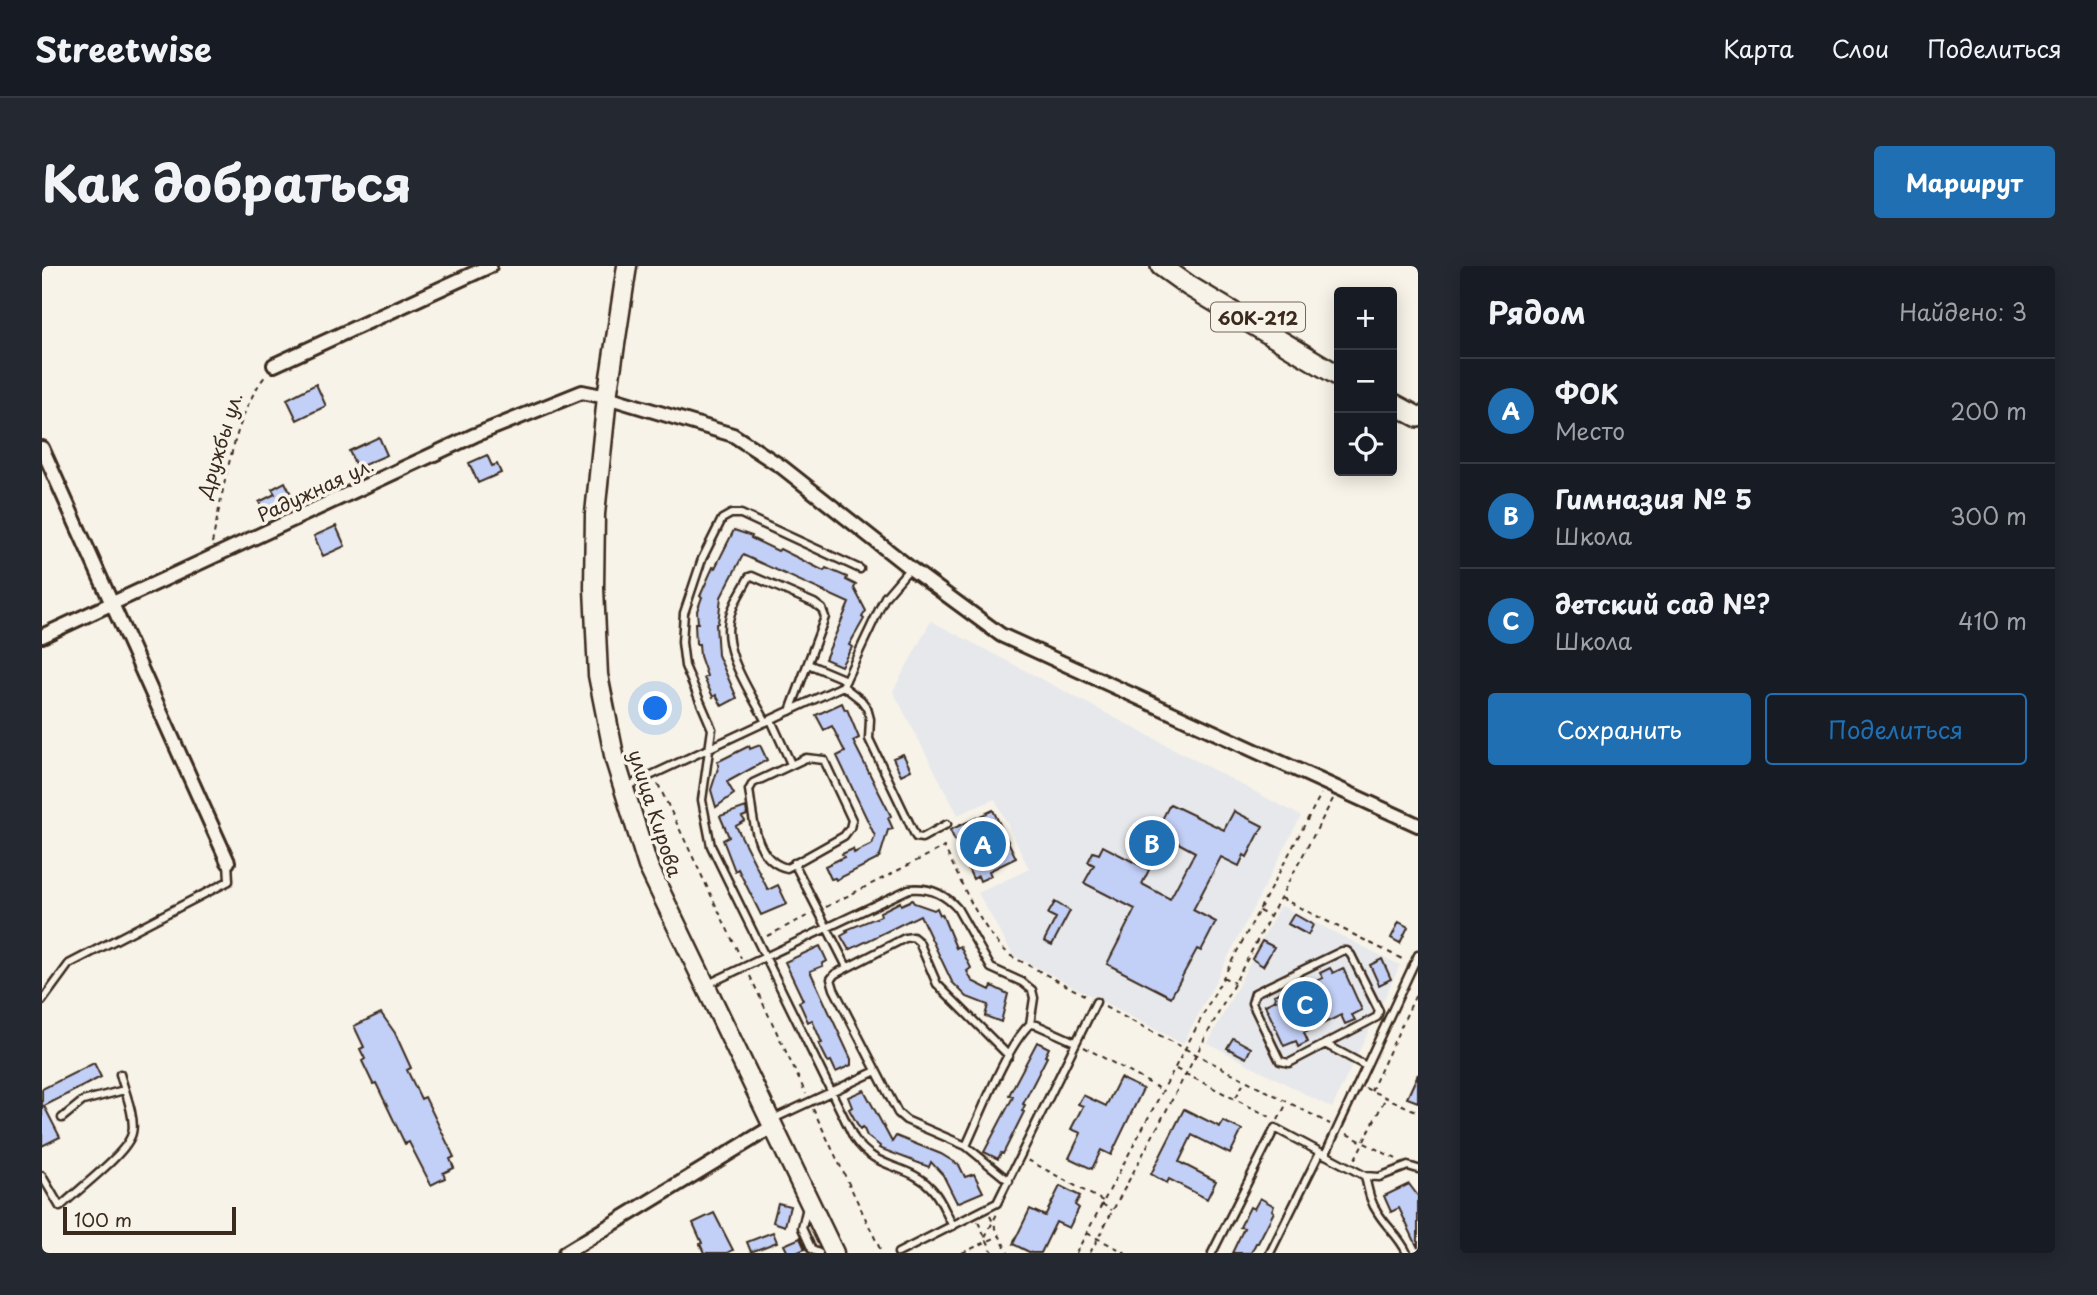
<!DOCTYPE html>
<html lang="ru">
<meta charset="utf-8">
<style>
:root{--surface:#171b24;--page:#242831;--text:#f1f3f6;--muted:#9ea1a6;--line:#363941;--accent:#1f6fb2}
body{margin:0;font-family:"Playpen Sans",sans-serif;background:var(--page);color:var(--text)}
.controls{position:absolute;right:21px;top:21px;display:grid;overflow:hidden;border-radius:7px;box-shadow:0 4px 18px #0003}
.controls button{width:63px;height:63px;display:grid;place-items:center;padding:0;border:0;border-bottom:2px solid var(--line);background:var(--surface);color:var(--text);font:35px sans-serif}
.scale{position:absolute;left:21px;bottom:18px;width:173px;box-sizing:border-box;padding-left:7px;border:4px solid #3b2a1e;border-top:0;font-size:19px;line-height:24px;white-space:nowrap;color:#3b2a1e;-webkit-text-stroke:5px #f7f3e8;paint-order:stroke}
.you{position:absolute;left:614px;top:443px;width:24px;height:24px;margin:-18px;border:5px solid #fff;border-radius:50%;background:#1a73e8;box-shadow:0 0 0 10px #1a73e833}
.badge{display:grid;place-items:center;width:46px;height:46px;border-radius:50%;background:var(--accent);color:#fff;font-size:23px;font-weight:700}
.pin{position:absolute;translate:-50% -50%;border:4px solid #fff;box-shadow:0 2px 7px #0006}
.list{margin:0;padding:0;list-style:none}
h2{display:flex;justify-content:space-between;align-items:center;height:91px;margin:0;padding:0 28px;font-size:30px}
h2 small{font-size:23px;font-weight:400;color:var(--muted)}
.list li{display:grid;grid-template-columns:46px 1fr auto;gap:21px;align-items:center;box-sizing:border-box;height:105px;padding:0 28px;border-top:2px solid var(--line)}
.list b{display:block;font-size:26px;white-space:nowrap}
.list p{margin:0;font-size:23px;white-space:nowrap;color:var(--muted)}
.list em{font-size:23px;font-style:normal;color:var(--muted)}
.actions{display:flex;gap:14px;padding:21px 28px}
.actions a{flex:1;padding:16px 0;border:2px solid var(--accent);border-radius:7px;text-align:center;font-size:24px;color:var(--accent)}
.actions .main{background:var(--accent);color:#fff}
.icon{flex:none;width:38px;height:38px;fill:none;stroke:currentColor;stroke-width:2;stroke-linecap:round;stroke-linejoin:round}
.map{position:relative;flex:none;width:1376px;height:987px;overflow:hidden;border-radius:7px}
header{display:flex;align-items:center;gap:42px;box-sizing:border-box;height:98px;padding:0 35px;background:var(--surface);border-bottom:2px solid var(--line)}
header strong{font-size:33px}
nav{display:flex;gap:38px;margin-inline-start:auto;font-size:24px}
.intro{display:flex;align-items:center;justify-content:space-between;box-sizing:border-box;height:168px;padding:0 42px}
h1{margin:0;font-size:49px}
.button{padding:18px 32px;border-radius:7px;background:var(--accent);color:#fff;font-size:24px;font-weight:700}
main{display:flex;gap:42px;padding:0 42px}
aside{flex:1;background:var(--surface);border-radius:7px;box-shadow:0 4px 18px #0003}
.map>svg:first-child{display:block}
.built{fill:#e7e8ec}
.building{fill:#c2cff6;stroke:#3b2a1e;stroke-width:2}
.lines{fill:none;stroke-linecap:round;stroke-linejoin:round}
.service-casing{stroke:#3b2a1e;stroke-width:11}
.minor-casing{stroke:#3b2a1e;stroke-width:18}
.secondary-casing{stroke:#3b2a1e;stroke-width:23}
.primary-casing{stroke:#3b2a1e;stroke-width:24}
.path{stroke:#3b2a1e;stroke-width:2;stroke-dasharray:5 5;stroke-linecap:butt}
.service{stroke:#f7f3e8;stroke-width:6}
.minor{stroke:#f7f3e8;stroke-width:12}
.secondary{stroke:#f7f3e8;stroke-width:18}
.primary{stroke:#f7f3e8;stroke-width:19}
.labels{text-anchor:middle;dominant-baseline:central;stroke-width:7;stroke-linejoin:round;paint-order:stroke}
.shield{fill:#f7f3e8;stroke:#73665b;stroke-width:2}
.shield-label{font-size:18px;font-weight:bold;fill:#3b2a1e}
.street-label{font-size:19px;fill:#3b2a1e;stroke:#f7f3e8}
</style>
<header>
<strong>Streetwise</strong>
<nav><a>Карта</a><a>Слои</a><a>Поделиться</a></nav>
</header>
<div class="intro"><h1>Как добраться</h1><a class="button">Маршрут</a></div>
<main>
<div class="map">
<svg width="1376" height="987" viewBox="0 0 1376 987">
<rect width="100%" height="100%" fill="#f7f3e8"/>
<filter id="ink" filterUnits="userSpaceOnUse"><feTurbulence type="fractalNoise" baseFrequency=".0143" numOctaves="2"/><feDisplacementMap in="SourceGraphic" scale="14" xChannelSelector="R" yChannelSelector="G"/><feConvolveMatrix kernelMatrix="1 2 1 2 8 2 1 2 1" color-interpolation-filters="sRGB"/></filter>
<g filter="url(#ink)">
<path class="built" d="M889,355l370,195 -118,228 -170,-89 -35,-62 51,-24 -34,-70 -37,16 -65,-124z
M1238,639l120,60 -68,143 -124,-65z"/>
<path class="building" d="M274,118l10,22 -29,14 -10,-21z
M337,171l8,18 -30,13 -8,-17z
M445,189l5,11 5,-2 4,9 -23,10 -9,-20z
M243,216l8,16 -29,14 -5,-10 16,-8 -3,-5z
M294,260l9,20 -22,10 -9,-20z
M692,264l18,6 -1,2 27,13 2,-2 44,22 2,-3 21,9 -1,3 10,5 -2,3 12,23 -4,6 2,2 -15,26 3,2 -11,19 -16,-7 24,-56 -106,-48 -22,42 -3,26 -2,1 2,31 19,43 -15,8 -6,-11 -3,2 -9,-19 3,-2 -7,-20 -1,-12h-3l-1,-21h3l-1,-12 5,-14 -2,-1 13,-29 2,1z
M800,437l3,7 2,-1 12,29 -6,3 38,75 -3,2 5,11 -5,1 -8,26 -4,4 -40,20 -1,-2 -4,1 -6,-13 19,-9 -2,-3 11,-5 1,4 18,-9 3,-8 -38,-80 8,-4 -13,-26 -8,4 -8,-15z
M718,479l7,15 -40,22 7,12 -18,13 -5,-17 8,-25 -2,-3 32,-16 1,3z
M861,488l8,16 -10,5 -8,-17z
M1128,538l54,26 10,-19 29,15 -16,31 -3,-2 -5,11 -18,-9 -28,53 23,12 -15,29 -4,-2 -26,48 -64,-33 28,-55 -51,-26 10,-18 -6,-3 5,-10 6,2 4,-8 46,24 -7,14 28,15 25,-47 -39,-21z
M704,541l1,8 -5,2 3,4 -9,5 32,64 10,-5 9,19 -26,11 -23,-46 -3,2 -12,-31 6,-3 -9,-21z
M951,544l23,48 -27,13 2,5 -11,5 -2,-5 -5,3 -23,-49z
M870,634l2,3 20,7 3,-2 3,7 2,-1 14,34 4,-2 11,22 -4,3 5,10 18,9 2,-4 16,8 -7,28 -16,-6 3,-11 -21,-8 -15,-15 -32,-67 -71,35 -8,-14 7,-4 -2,-2 35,-14 -1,-4 20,-10 1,3z
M1013,636l15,9 -18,34 -8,-4 12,-23 -8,-4z
M1252,648l19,11 -5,10 -20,-11z
M1357,656l9,5 -8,16 -9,-5z
M1220,675l12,6 -11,19 -11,-7z
M778,680l7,15 -5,3 1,2 -13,5 41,88v6l-15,7 -5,-11 -3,1 -9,-18 3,-1 -10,-23 -4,2 -9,-20 4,-2 -18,-38z
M1340,693l9,20 -12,6 -9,-20z
M1288,702l3,5 10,-5 19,42 -10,5 3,5 -10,4 -4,-9 -37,18 4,9 -10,5 -2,-6 -12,5 -19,-41 11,-5 -2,-5 10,-4 2,4 37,-17 -3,-5z
M339,747l14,20 16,35 -4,2 14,29 4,-2 29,60 -4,2 4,9 -11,5 2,5 -14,7 -22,-43 -4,2 -29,-61 -3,1 -11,-23 3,-2 -5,-10 4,-2 -10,-21z
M1191,772l18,10 -5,10 -19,-10z
M995,776l12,6 -4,8 2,1 -24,47 2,1 -3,6 2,1 -21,42 -2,-1 -3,6 -14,-7 29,-55 -4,-2z
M52,797l7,14 -57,29 16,31 -18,9v-57z
M1376,808v28l-11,-4z
M1078,812l23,11 -32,66 -10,-5 -9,19 -23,-11 12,-25 -10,-4 12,-23 -5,-2 5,-9 23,11z
M822,824l28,52 4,-6 45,18 18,11 6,12 9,-3 9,18 -26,11 -14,-28 -12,-13 -2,5 -50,-19 1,-2 -13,-10 -4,-9 -3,2 -11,-20 3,-2 -4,-10z
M1142,843l36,18 3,-6 19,9 -12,24 -38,-19 -13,27 37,19 -9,18 -38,-20 -2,4 -16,-9z
M1367,918l9,12v52l-19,-40 -8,4 -7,-16z
M1018,920l20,10 -5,9 4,3 -10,20 -13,-6 -15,31h-10l-18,-9 17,-35 15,7z
M1218,932l14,8 -2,4 2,2 -16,31h-2l-5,10h-19l12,-25 -4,-1 10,-20 4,2z
M736,937l12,3 -5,20 -12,-4z
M672,947l19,37 -6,3h-23l-4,-9 2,-1 -9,-20z
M731,966l4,10 -26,10 -4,-10z
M758,972l5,11 -9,4h-8l-4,-8z"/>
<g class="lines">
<defs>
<path id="service" d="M818,303l-119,-55h-10l-9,5 -20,40 -18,54 -2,29 3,24 27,63 -10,71 9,46 143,292c22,33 54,25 77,50 10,10 15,26 22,38
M766,398l38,16
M801,420l18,14 6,8 3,11 -1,20 47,98 6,1 25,-14
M729,454l20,44
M724,456c-15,-30 -48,-74 -35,-109 4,-13 12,-24 18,-36l3,-1 62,27 8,6 3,8 -35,94
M764,492l18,2 28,60 -2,8 -6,8 -57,32c-34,-8 -33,-50 -38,-78l4,-7z
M584,521l217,-101 42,-89 25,-29
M752,597l53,104
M1300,685h5l4,4 28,56 -2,6 -88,46 -9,-2 -28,-58 3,-10z
M664,719l203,-96c19,-2 35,4 48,19l34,60 31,14 10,8 2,8 -4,26
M0,735l27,-37 160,-83 -1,-19
M1283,778l41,22
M967,790l-72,-72 -18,-42 -6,-5 -8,1 -70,36 -4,5 3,10 64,124 8,7 60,26 43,35
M20,852l21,-17 41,-11
M731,853l103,-48
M924,880c15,-32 40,-99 64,-122l7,1 38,17
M1283,889l93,-200
M0,910l18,31c16,-16 68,-54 72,-74 4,-15 -8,-44 -12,-59
M1323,910c3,13 5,26 13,37 10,16 21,23 29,40
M765,941l-5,21 10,22 7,3
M856,987l99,-50 99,-201
M1170,987l63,-125 90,48 14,1 29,-11 10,3
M1228,987l50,-101"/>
<path id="minor" d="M232,99l216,-99
M0,182l186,414
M0,370l433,-201 107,-43 25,5 126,38 49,32 128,101 91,67 417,190
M523,987l207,-126"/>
<path id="secondary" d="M585,0l-20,131 -12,117 -1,74 4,87 17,85 33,106 186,387"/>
<path id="primary" d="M1119,0l28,20 150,90
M1350,137l26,14"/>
</defs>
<use href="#service" class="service-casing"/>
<use href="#minor" class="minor-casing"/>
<use href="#secondary" class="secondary-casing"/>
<use href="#primary" class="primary-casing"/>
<path class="path" d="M170,277c11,-49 22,-131 55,-169
M616,518l83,174
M1239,632l125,63
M784,641l118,-60c19,37 35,82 67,109l77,41
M1217,645l10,5
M725,670l42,-21
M708,710l56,118
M1181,711l11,6
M1063,741l225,117
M1042,781l78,43
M1134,803l98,50
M1323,822l53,24
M1329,825l47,-101
M1194,831l9,-16
M771,843l69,144
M1236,854l9,-17
M1305,868l51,26
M1313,893l31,-62
M986,894l75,41
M1060,938l10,6
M948,950l18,37
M936,956l15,31
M1045,967l39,20
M943,971l13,-25
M920,987l37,-17
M1034,987l245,-459
M1048,987l243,-454"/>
<use href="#service" class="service"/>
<use href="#minor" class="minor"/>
<use href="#secondary" class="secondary"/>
<use href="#primary" class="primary"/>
</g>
</g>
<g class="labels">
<rect class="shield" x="1169" y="36.5" width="94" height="29" rx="5"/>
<g class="shield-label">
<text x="1216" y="51">60К-212</text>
</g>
<g class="street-label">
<text transform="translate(177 179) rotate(-73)">Дружбы ул.</text>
<text transform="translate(273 223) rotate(-25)">Радужная ул.</text>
<text transform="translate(614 547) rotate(72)">улица Кирова</text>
</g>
</g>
</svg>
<div class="controls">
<button>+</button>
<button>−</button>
<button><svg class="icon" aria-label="locate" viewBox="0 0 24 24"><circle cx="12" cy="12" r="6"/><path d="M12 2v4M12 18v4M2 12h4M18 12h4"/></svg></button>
</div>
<div class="scale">100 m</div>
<div class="you"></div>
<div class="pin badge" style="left:941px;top:578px">A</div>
<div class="pin badge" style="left:1110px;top:577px">B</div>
<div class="pin badge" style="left:1263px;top:738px">C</div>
</div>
<aside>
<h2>Рядом<small>Найдено: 3</small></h2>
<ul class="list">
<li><span class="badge">A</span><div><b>ФОК</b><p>Место</p></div><em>200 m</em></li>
<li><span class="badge">B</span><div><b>Гимназия № 5</b><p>Школа</p></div><em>300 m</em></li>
<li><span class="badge">C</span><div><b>детский сад №?</b><p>Школа</p></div><em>410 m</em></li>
</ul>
<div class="actions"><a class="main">Сохранить</a><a>Поделиться</a></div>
</aside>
</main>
